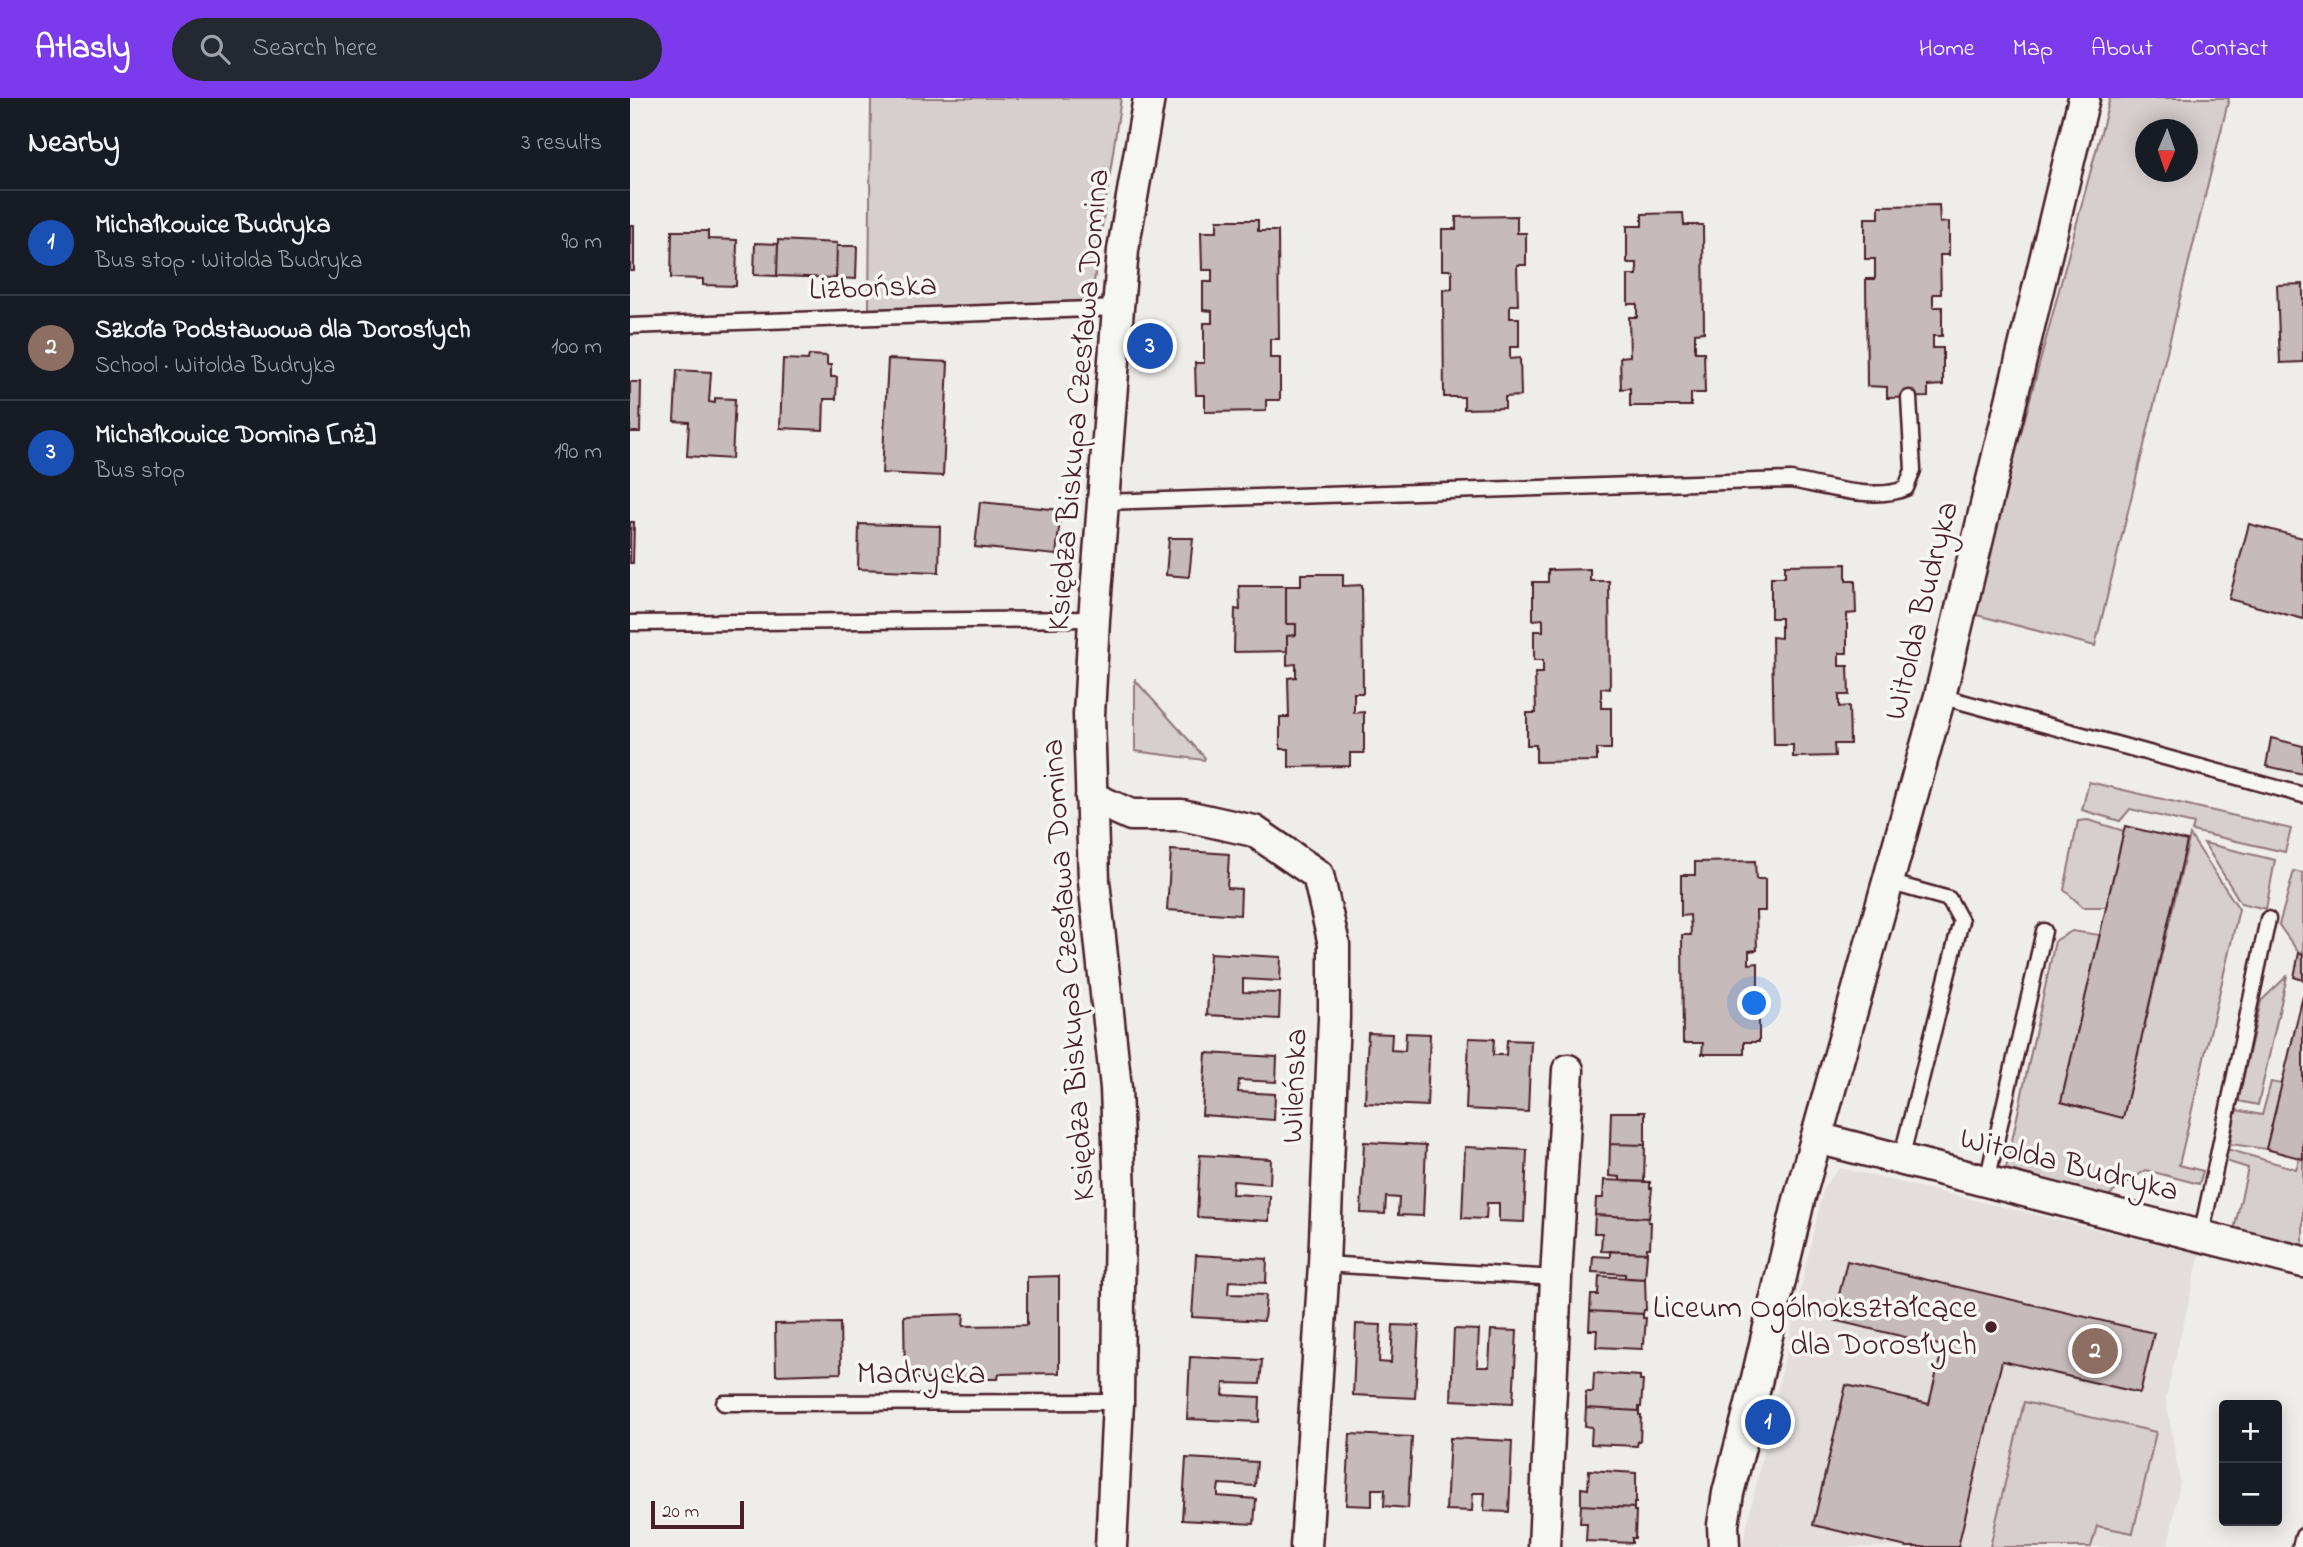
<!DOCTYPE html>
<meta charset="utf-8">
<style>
:root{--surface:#171b24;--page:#242831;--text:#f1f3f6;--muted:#9ea1a6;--line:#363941;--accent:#7c3aed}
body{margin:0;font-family:"Indie Flower",sans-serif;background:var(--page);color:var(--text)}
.controls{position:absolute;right:21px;bottom:21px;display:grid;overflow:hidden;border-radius:7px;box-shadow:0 4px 18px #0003}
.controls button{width:63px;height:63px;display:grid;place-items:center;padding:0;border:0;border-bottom:2px solid var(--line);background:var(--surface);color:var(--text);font:35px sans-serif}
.compass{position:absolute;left:1505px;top:21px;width:63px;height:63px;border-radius:50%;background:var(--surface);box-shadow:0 4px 18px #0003;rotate:182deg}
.scale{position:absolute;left:21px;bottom:18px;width:93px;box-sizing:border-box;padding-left:7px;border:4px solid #4a1f2b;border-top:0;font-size:19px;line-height:24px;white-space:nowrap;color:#4a1f2b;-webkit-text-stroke:5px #f6f6f2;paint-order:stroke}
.you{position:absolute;left:1125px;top:906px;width:24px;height:24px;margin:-18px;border:5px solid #fff;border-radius:50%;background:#1a73e8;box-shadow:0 0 0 10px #1a73e833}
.badge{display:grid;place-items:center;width:46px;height:46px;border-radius:50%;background:var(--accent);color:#fff;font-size:23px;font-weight:700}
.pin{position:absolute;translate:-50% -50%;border:4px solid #fff;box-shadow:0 2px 7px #0006}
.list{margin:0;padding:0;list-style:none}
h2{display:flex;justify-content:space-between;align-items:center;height:91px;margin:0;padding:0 28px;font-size:30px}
h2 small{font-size:23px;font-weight:400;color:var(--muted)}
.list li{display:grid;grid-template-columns:46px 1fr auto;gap:21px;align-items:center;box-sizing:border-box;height:105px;padding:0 28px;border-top:2px solid var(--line)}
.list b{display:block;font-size:26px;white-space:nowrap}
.list p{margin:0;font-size:23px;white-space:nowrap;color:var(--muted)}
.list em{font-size:23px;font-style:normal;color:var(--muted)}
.icon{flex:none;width:38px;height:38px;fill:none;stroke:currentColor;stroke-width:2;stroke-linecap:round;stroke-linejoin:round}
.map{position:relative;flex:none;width:1673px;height:1449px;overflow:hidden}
header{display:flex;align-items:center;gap:42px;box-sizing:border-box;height:98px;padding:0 35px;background:var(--accent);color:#fff}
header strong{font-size:33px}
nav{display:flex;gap:38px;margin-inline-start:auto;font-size:24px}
.search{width:490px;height:63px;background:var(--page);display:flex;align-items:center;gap:18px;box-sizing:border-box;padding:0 24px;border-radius:38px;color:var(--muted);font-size:26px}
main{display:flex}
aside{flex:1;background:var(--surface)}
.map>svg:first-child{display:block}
.built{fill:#e3dedc}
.green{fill:#d7cfce;stroke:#90777c;stroke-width:2;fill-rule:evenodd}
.building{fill:#c6babb;stroke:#4a1f2b;stroke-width:2}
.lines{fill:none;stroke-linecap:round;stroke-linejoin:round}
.lane-casing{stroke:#4a1f2b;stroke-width:19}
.street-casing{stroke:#4a1f2b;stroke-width:35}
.lane{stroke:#f6f6f2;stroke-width:14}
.street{stroke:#f6f6f2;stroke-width:30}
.poi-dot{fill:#4a1f2b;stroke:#f6f6f2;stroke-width:2.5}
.labels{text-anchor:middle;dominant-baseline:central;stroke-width:7;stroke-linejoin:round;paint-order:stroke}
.street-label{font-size:32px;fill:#4a1f2b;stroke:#f6f6f2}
.poi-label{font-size:32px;fill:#4a1f2b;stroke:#f6f6f2;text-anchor:end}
</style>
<header>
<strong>Atlasly</strong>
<div class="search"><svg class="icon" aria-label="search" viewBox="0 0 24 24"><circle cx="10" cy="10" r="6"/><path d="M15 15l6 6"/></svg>Search here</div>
<nav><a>Home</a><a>Map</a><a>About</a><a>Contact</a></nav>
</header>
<main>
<aside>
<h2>Nearby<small>3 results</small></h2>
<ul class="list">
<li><span class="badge" style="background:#1a4fb4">1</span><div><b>Michałkowice Budryka</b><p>Bus stop · Witolda Budryka</p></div><em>90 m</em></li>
<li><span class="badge" style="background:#8d6e63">2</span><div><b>Szkoła Podstawowa dla Dorosłych</b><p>School · Witolda Budryka</p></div><em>100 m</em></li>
<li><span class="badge" style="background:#1a4fb4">3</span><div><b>Michałkowice Domina [nż]</b><p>Bus stop</p></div><em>190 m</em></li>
</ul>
</aside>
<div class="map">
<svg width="1673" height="1449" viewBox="0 0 1673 1449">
<rect width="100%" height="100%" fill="#efedea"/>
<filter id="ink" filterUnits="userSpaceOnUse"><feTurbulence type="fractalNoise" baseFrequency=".0143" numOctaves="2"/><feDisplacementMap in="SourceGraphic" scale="14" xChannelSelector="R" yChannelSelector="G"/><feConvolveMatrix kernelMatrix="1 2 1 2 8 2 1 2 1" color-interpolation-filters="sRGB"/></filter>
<g filter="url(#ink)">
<path class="built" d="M1210,1070l360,86 -34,144 14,84 -12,65h-426l82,-361z"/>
<path class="green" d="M241,0h250l-30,204 -222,7z
M1480,0h119l-134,548 -122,-32zM1516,32h42v42h-42z
M505,582l70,78 -1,2 -69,-9z
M1459,684l202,47 -6,23 -93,-21 2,-7 -64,-15 -10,12 -38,-11z
M1458,722l36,11 -18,76h-23l-19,-17 14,-69z
M1560,737l49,74 -60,256 24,6 -4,13 -53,-14 -44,30 -97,-27 50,-232 17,-10 28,4 -39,167 62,15z
M1574,745l71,17 -9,49 -25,-6z
M1664,773l9,2v81l-4,-1 -20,-28z
M1657,878l-29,129 -20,-4 23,-100z
M1641,984l11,2 -16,65 -36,-5 6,-34 26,5z
M1597,1051l69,20 4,-11 3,1v88l-69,-17 14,-62 -22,-7z
M1394,1304l132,30 -23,101 -36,-7 -6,21h-101z"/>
<path class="building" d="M1309,107l1,18 9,-1v33h-9l1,39h-8v13h9v29h-9v12h10v37l-15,1v11l-41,1v-11l-20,-1 -1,-107h9v-20h-10v-41h14v-12z
M1053,115l1,12h19l1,107 -9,1v19h9l1,41h-14v13h-61v-18l-9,1 -1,-32 10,-1 -1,-39h8v-13h-9v-29h9v-12h-10v-37h15v-12z
M887,118v17h9v32h-9l1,40h-8v13h9v29h-9v12l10,-1 1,38 -16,1v11l-41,1v-12h-20l-1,-107 9,-1v-19h-10v-41h14v-12z
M587,122h41v11h20l1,108h-9v19h10v42h-14v11l-61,1v-17h-9l-1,-32h9v-40h8v-12l-9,-1v-28h9v-12h-10l-1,-38h16z
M0,127h4v46h-4z
M42,133h36v8l29,1 -1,46 -33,-1v-6l-32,-1z
M148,142l59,3 -1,35 -59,-2z
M125,145l23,1 -1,32 -23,-1z
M207,148h20l-1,33 -20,-1z
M1673,186v78l-23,1 -3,-78z
M179,257l18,1v9h4v12h6l-1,22h-12l-1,31 -43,-2 3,-69 25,1z
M258,261l60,3 -5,114 -61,-3z
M47,272l34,2 -2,30 6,1v-5l20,1 -3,60 -45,-3 2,-34 -15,-1z
M0,284h11l-1,50h-10z
M350,404l81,8 -5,45 -81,-8z
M0,424h4l-1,41h-3z
M229,426l81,2 -1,46 -81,-3z
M1619,426l54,14v81l-74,-20z
M539,440h24l-4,39 -23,-2z
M1216,466v17h9l1,32 -9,1v39h-8v13h9l1,29h-10v12l10,-1 1,38h-16l1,12 -42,1v-12h-19l-2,-108 9,1v-20h-10v-41h14v-12z
M960,471v12h19l1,108 -9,-1v20h10v41h-14v12l-61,1v-17h-9v-32h9l-1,-40h8v-13h-9v-29h9v-12l-10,1v-38h15v-12z
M671,476h42v12l19,-1 1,108h-9v20l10,-1v41h-14v13l-61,1v-18h-9v-32h9l-1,-39 8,-1v-13l-9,1v-29l9,-1v-11h-10v-38h15z
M609,488h47v38h10v11l-9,1v15l-53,1 1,-43 5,1z
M1641,640l32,8v28l-37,-8z
M1495,728l62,15 -64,277 -62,-16z
M541,752l58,4 -2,34 14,1 -1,26 -73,-5z
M1125,763l1,18h9v32h-9l1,39 -8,1v13l9,-1v29l-9,1v12l10,-1v38h-15v12h-42l1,-11h-20l-1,-108h9l-1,-20 -9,1v-41h14v-13z
M580,855l71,4 -1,24 -37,-2v13l37,1 -1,26 -72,-4z
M1669,855l4,1v26l-9,-3z
M1673,898v163l-37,-10z
M738,935l24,1 -1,16 14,1 1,-18 24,1 -3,72 -62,-3z
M839,940l25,1 -1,16h13l1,-15 24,1 -3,71 -62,-3z
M576,955l71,4 -1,25 -37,-2 -1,12 37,2 -1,26 -72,-5z
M981,1014h34v33l-35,-1z
M734,1044l62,3 -3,71 -25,-1 1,-17 -13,-1 -1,17 -24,-1z
M980,1046l35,1 -1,37 -24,-1v-4l-11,-1z
M835,1049l62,3 -3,72 -25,-1v-18h-12l-1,16 -24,-1z
M570,1057l71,4 -1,25 -37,-3 -1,13 38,2 -1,25 -72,-4z
M974,1082l46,2v6h2l-3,30 -54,-3 1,-17h7z
M965,1117l54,3 -1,4h3l-1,26h-3v5l-46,-2 1,-18h-8z
M980,1153l37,2 -2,26 -20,-1v-4l-33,-2 1,-16 17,1z
M566,1157l71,4 -1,24 -37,-2 -1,13 38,1 -2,26 -72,-4z
M1217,1163l307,72 -14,60 -138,-32 -44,186h-51l-94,-22 33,-140 83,19 14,-58 -110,-26z
M429,1178v97l-60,1 -1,5h-93l-1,-63 60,-2 -1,12 64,-1v-48z
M969,1178l46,3 1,31h-2l-1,4 -53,-3 1,-16h7z
M960,1213l53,3v4h3l-2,26h-2v5l-46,-2 1,-17h-8z
M210,1225l1,50 -65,2 -1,-51z
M726,1226l25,1 -2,37 12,1 2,-38 26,1 -4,72 -62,-3z
M824,1231l25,1 -2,37h12l2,-37 26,1 -4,72 -62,-3z
M560,1259l72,3 -2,24 -36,-1 -1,12 37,2 -1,25 -72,-3z
M964,1275l46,3v5h3l-2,26h-2v4l-53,-3v-16h7z
M956,1310l53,3v4h2l-1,26h-2l-1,5 -46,-2 1,-17 -7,-1z
M720,1336l62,3 -4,71 -24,-2 1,-17h-13v17l-26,-1z
M820,1340l62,3 -3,71 -25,-1 1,-18h-12l-1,18 -26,-1z
M556,1360l71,4 -2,24 -36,-2 -1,7v5l38,3 -2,25 -72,-4z
M959,1372l47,3v30h-2v5l-53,-3v-17l7,1z
M951,1407l53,3v3h2l-1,27h-3v5l-46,-2 1,-18h-7z"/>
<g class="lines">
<defs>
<path id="lane" d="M0,228l488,-18
M473,404l688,-22c33,6 85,22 115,8l7,-18 -4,-72
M0,525l464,-4
M1310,598l363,99
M1258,784l61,17 12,22 -60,238
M1357,1083l57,-250
M1571,1138l67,-317
M694,1166l232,14
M94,1305l394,-1
M1670,1449l3,-11"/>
<path id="street" d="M461,699l40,18h51l72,16 64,44 16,69v74l-10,246 -18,283
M1187,1040l486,124
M481,1449l7,-145 2,-207 -4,-107 -22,-207 -5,-166 5,-96 24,-311 5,-58 26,-152
M914,1449l12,-269 12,-208
M1094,1449l-1,-22 5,-32 22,-85 49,-208 141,-504 144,-598"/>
</defs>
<use href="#lane" class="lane-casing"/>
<use href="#street" class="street-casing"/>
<use href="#lane" class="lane"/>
<use href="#street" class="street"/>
</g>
</g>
<circle class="poi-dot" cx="1361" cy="1229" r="7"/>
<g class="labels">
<g class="street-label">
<text transform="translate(243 191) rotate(-2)">Lizbońska</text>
<text transform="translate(450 302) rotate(-85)">Księdza Biskupa Czesława Domina</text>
<text transform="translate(1293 513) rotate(-76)">Witolda Budryka</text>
<text transform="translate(440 872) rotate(-94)">Księdza Biskupa Czesława Domina</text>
<text transform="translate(666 988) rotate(-88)">Wileńska</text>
<text transform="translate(1439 1068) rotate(14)">Witolda Budryka</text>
<text x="291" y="1277">Madrycka</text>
</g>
<g class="poi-label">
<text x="1347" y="1211">Liceum Ogólnokształcące<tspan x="1347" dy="37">dla Dorosłych</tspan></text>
</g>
</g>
</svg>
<div class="controls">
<button>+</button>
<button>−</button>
</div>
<svg class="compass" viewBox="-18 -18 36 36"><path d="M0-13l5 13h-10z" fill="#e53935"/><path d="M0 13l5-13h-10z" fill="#9ea1a6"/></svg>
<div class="scale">20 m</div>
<div class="you"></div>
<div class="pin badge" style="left:1138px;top:1324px;background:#1a4fb4">1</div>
<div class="pin badge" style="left:1465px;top:1253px;background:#8d6e63">2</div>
<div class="pin badge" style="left:520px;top:248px;background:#1a4fb4">3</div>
</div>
</main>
